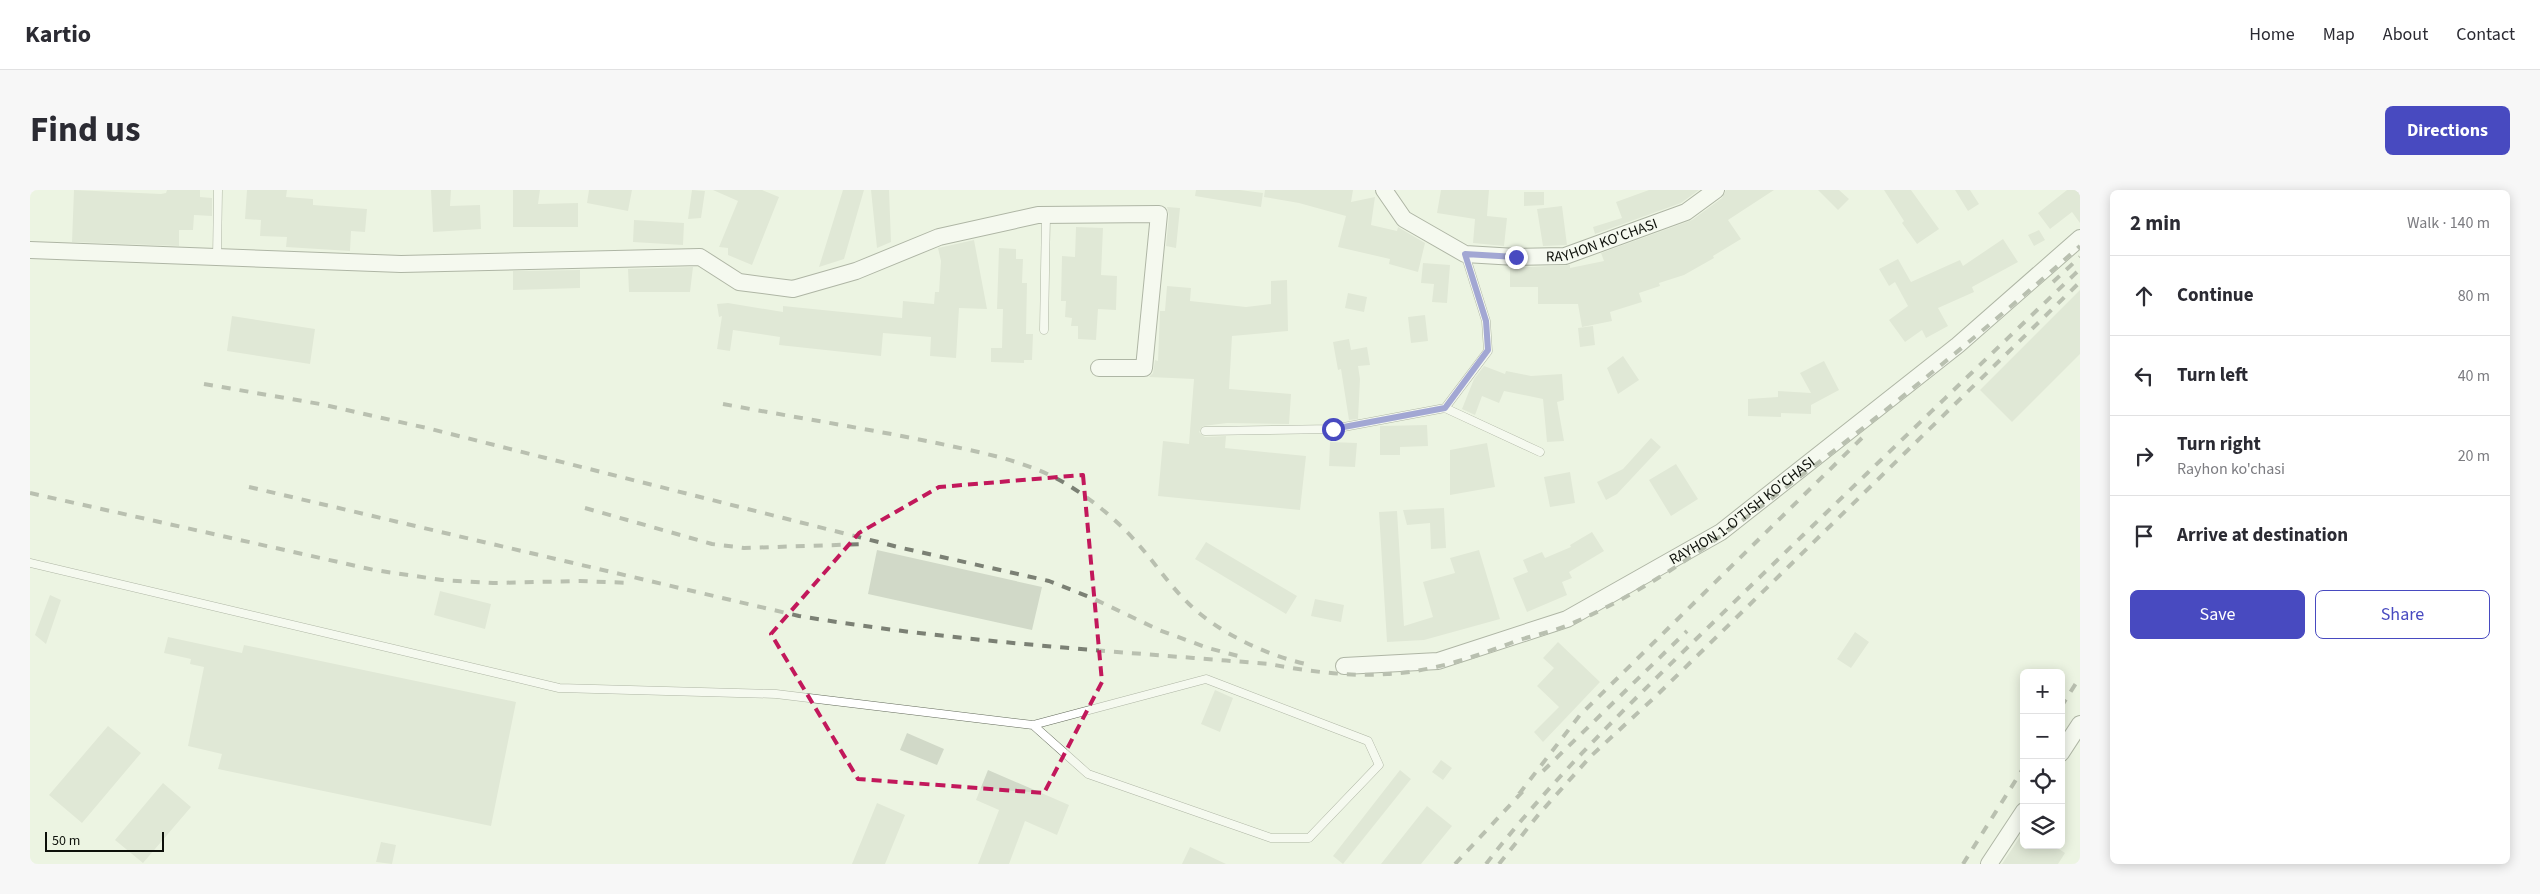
<!DOCTYPE html>
<meta charset="utf-8">
<style>
:root{--surface:#fff;--page:#f7f7f7;--text:#2b2b33;--muted:#7c7c81;--line:#e1e1e2;--accent:#484ac0}
body{margin:0;font-family:"Source Sans 3",sans-serif;background:var(--page);color:var(--text)}
.controls{position:absolute;right:15px;bottom:15px;display:grid;overflow:hidden;border-radius:8px;box-shadow:0 2px 12px #0003}
.controls button{width:45px;height:45px;display:grid;place-items:center;padding:0;border:0;border-bottom:1px solid var(--line);background:var(--surface);color:var(--text);font:25px sans-serif}
.scale{position:absolute;left:15px;bottom:12px;width:119px;box-sizing:border-box;padding-left:5px;border:2px solid #0d100a;border-top:0;font-size:14px;line-height:18px;white-space:nowrap;color:#0d100a;-webkit-text-stroke:4px #ecf4e2;paint-order:stroke}
.stop{position:absolute;width:15px;height:15px;margin:-11px;border:4px solid #484ac0;border-radius:50%;background:#fff}
.stop.end{background:#484ac0;border-color:#fff;box-shadow:0 1px 5px #0008}
.list{margin:0;padding:0;list-style:none}
h2{display:flex;justify-content:space-between;align-items:center;height:65px;margin:0;padding:0 20px;font-size:21px}
h2 small{font-size:16px;font-weight:400;color:var(--muted)}
.list li{display:grid;grid-template-columns:32px 1fr auto;gap:15px;align-items:center;box-sizing:border-box;height:80px;padding:0 20px;border-top:1px solid var(--line)}
.list b{display:block;font-size:19px;white-space:nowrap}
.list p{margin:0;font-size:16px;white-space:nowrap;color:var(--muted)}
.list em{font-size:16px;font-style:normal;color:var(--muted)}
.actions{display:flex;gap:10px;padding:15px 20px}
.actions a{flex:1;padding:11px 0;border:1px solid var(--accent);border-radius:8px;text-align:center;font-size:18px;color:var(--accent)}
.actions .main{background:var(--accent);color:#fff}
.icon{flex:none;width:28px;height:28px;fill:none;stroke:currentColor;stroke-width:2;stroke-linecap:round;stroke-linejoin:round}
.map{position:relative;flex:none;width:2050px;height:674px;overflow:hidden;border-radius:8px}
header{display:flex;align-items:center;gap:30px;box-sizing:border-box;height:70px;padding:0 25px;background:var(--surface);border-bottom:1px solid var(--line)}
header strong{font-size:24px}
nav{display:flex;gap:28px;margin-inline-start:auto;font-size:18px}
.intro{display:flex;align-items:center;justify-content:space-between;box-sizing:border-box;height:120px;padding:0 30px}
h1{margin:0;font-size:35px}
.button{padding:12px 22px;border-radius:8px;background:var(--accent);color:#fff;font-size:18px;font-weight:700}
main{display:flex;gap:30px;padding:0 30px}
aside{flex:1;background:var(--surface);border-radius:8px;box-shadow:0 2px 12px #0003}
.map>svg:first-child{display:block}
.building{fill:#d1d9c8}
.lines{fill:none;stroke-linecap:round;stroke-linejoin:round}
.service-casing{stroke:#636a5b;stroke-width:9}
.minor-casing{stroke:#636a5b;stroke-width:18}
.service{stroke:#fff;stroke-width:8}
.minor{stroke:#fff;stroke-width:16}
.rail{stroke:#7b8074;stroke-width:4;stroke-dasharray:9 9;stroke-linecap:butt}
.route{stroke:#484ac0;stroke-width:6}
.marked{fill:none;stroke:#c2185b;stroke-width:4;stroke-dasharray:10 6;stroke-linejoin:round}
.labels{text-anchor:middle;dominant-baseline:central;stroke-width:4;stroke-linejoin:round;paint-order:stroke}
.street-label{font-size:15px;fill:#0d100a;stroke:#ecf4e2}
</style>
<header>
<strong>Kartio</strong>
<nav><a>Home</a><a>Map</a><a>About</a><a>Contact</a></nav>
</header>
<div class="intro"><h1>Find us</h1><a class="button">Directions</a></div>
<main>
<div class="map">
<svg width="2050" height="674" viewBox="0 0 2050 674">
<rect width="100%" height="100%" fill="#ecf4e2"/>
<path class="building" d="M44,0l87,4 5,-1 1,-3h33v7l12,1v18l-18,-1 -1,15h-14v16l-107,-4z
M217,0h40l-1,7 27,2v6l54,4 -2,23 -14,-1 -1,20 -64,-4 1,-10 -27,-1 1,-16 -16,-1z
M401,0h20l-1,16 30,-1 1,24 -48,3z
M483,0h27l-2,14 40,-1v24h-65z
M559,0h43l-4,21 -41,-8z
M662,0l13,1 -4,27 -13,1z
M683,0h49l17,7 -27,68 -24,-10v-7l-9,-1 19,-46z
M813,0h21l-20,69 -25,8z
M841,0h18l2,52 -14,6z
M1166,0h44l23,3 -2,14 -66,-11z
M1235,0h88l-2,12 24,-5 -4,28 26,6 1,-4 27,16 -7,29 -29,-8 1,-5 -52,-12 8,-31 -47,-13 -35,-6z
M1411,0h48l-2,26 20,2 -3,28 -31,-3 2,-24 -38,-6z
M1619,0h50l-18,13 -86,31 -2,-7 29,-9 -6,-16z
M1696,0h48l-46,30 13,19 -28,17 1,2 -30,17 -25,8 1,3 -21,7 3,9 -32,10 2,9 -30,6 -4,-23h-40v-17h-28v-19l60,-3v3l34,-7 -3,-8 91,-33 30,-22z
M1788,0h21l10,9 -11,11z
M1854,0h27l28,39 -22,15 -15,-21 2,-2z
M1925,0h15l9,14 -11,7z
M2037,0h13v33l-8,-11 -22,17 -12,-16z
M1494,2h20v13l-20,1z
M1532,16l5,39 -24,1 -6,-37z
M1137,17l13,1 -4,40 -10,-2 3,-31z
M604,30l50,3 -1,22 -50,-3z
M1046,37l27,1 -2,47 16,1 -1,34 -18,-1 -2,31 -18,-1v-13h-7l1,-8 -7,-1 1,-16h-5l1,-45 13,1z
M2009,40l6,10 -11,6 -6,-11z
M1973,49l15,23 -46,25 2,5 -36,16 10,18 -22,12 -4,-8 -17,12 -16,-22 19,-14 -13,-24 -6,4 -10,-17 19,-10 13,23 49,-22 3,6z
M944,50l13,69 -28,-1 -3,50 -26,-2 1,-19 -48,-4 -2,23 -102,-11 1,-8 -47,-7 -3,21 -13,-2 5,-33 -3,1 -2,-13 11,-1 55,9v-6l119,12 1,-17 31,3 1,-12h4l2,-31 -3,-13z
M969,58l17,1v10h7l-1,24h5l-1,51h7l-1,26h-8v3l-33,-1v-14h11l1,-39h-6z
M1393,73l27,2 -3,38 -15,-1 2,-18 -13,-1z
M663,77l-3,25h-61l-1,-23z
M550,80v18l-67,2v-19z
M1257,90l1,51 -56,5 -3,53 62,5 -2,30 -62,-1 -24,3 -4,6 6,5 21,-1 -1,12 81,8 -6,54 -142,-14 5,-55 26,3 5,-65 -45,-2 4,-4 2,-13 3,1 2,-50h5l2,-25 24,2 -1,13 56,6 25,-3v-23z
M2050,100v64l-68,68 -32,-32z
M1318,103l19,4 -3,15 -19,-4z
M1395,125l3,26 -17,2 -3,-26z
M202,126l83,13 -5,35 -83,-13z
M1563,136l2,19 -15,2 -2,-19z
M1319,149l2,11 16,-3 3,18 -12,1 2,13 -2,40 -9,1 -8,-51 -3,1 -5,-28z
M1593,166l16,24 -21,14 -11,-26z
M1794,171l15,29 -28,15v9l-30,-1v4l-33,-1v-17l30,-2v-6l33,2 -11,-20z
M1454,176l21,8 1,-3 25,5 31,-2 2,26 -7,2 7,39 -17,1 -4,-43 -39,-8 -5,12 -17,-7 -7,19 -13,-6 12,-30z
M1397,235l1,21 -28,1v8h-20v-29z
M1621,248l10,9 -44,47 -11,6 -9,-18 26,-13z
M1300,252l27,1 -2,24 -26,-1z
M1457,253l8,44 -45,8v-45z
M1646,274l22,35 -27,17 -22,-36z
M1540,282l5,31 -25,4 -6,-30z
M1414,318l2,40 -15,1 -1,-26 -23,2 -4,-15z
M1367,321l7,115 29,-9 -10,-35 32,-9 -5,-15 29,-8 21,69 -76,21 -37,2 -8,-130z
M1562,342l12,19 -35,21 3,6 -10,4 5,13 -40,17 -14,-34 15,-6 -5,-12 19,-8 3,6 26,-11 -1,-2z
M1176,352l91,54 -11,18 -91,-55z
M847,360l165,37 -10,43 -164,-36z
M410,401l51,13 -6,25 -51,-14z
M20,405l11,5 -15,44 -11,-9z
M1285,409l29,6 -3,17 -30,-6z
M1825,442l14,10 -18,26 -14,-9z
M138,447l74,16 2,-8 272,57 -25,124 -273,-57 4,-15 -34,-8 16,-79 -14,-3 1,-5 -27,-6z
M1528,452l42,40 -57,60 -9,-10 25,-25 -22,-21 17,-18 -11,-10z
M1185,500l18,8 -13,34 -19,-8z
M78,536l33,27 -59,70 -33,-28z
M877,543l37,16 -7,16 -37,-15z
M1411,570l11,8 -9,12 -11,-8z
M958,580l81,35 -12,30 -32,-14 -16,43h-31l21,-54 -23,-10z
M1370,580l11,9 -68,85 -10,-8z
M133,593l28,24 -48,56 -28,-23z
M847,613l28,12 -20,49h-33z
M1397,616l25,20 -31,38h-40z
M1994,641v14h29l12,8 -7,11h-56z
M351,652l15,3 -4,19 -16,-2z
M1160,657l36,17h-44z"/>
<g class="lines">
<defs>
<path id="service" d="M187,68l1,-68
M1014,140l2,-115
M1415,218l95,44
M1175,241l128,-2 112,-21 43,-57 -2,-30 -21,-67
M0,373l529,125 217,6 257,31 173,-46 162,62 11,24 -70,73h-38l-183,-64 -55,-49"/>
<g id="minor">
<path id="s1" d="M1354,0l20,29 61,35 51,3 49,-1 121,-44 30,-22"/>
<path d="M0,60l371,14 299,-7 39,25 54,7 63,-18 83,-34 99,-22 121,-1 -15,154h-45"/>
<path id="s2" d="M1314,476l94,-5 129,-42 154,-87 237,-187 122,-107"/>
<path d="M2031,563l19,-29"/>
<path d="M1959,674l35,-53"/>
</g>
</defs>
<use href="#service" class="service-casing"/>
<use href="#minor" class="minor-casing"/>
<use href="#service" class="service"/>
<use href="#minor" class="minor"/>
<path class="rail" d="M2023,92l27,-25
M174,194l116,20 111,25 471,119 147,33 43,17 67,32 49,18 34,9
M693,214c70,13 140,24 209,38 46,10 95,18 136,43 26,16 50,36 70,59 17,19 32,42 51,60 31,30 79,52 121,61
M219,297l550,129c156,26 313,35 470,48 38,7 80,13 118,10 44,-2 84,-16 124,-31 18,-7 37,-10 55,-17 86,-36 162,-94 235,-150 96,-73 189,-150 279,-230
M0,303l344,77 68,10 51,3 87,-2 52,2
M555,318l127,36 32,4 123,-4
M2031,517l19,-30
M1513,581l144,-140
M1489,604l61,-79 287,-282
M1425,674l70,-75
M1456,674c72,-93 157,-173 241,-255 117,-114 235,-227 353,-340
M1469,674l40,-50 52,-58 64,-59 425,-415
M1933,674l61,-97"/>
</g>
<g class="lines">
<path class="route" d="M1303,239l112,-21 43,-58 -2,-29 -21,-67 51,3"/>
</g>
<path d="M0 0H2050V674H0ZM1053,285l19,207 -58,111 -186,-14 -87,-145 88,-101 80,-46z" fill="#ecf4e2" fill-opacity=".55" fill-rule="evenodd"/>
<path class="marked" d="M1053,285l19,207 -58,111 -186,-14 -87,-145 88,-101 80,-46z"/>
<g class="labels">
<g class="street-label">
<text stroke="none"><textPath href="#s1" startOffset="245">RAYHON KO'CHASI</textPath></text>
<text stroke="none"><textPath href="#s2" startOffset="436">RAYHON 1-O'TISH KO'CHASI</textPath></text>
</g>
</g>
</svg>
<div class="controls">
<button>+</button>
<button>−</button>
<button><svg class="icon" aria-label="locate" viewBox="0 0 24 24"><circle cx="12" cy="12" r="6"/><path d="M12 2v4M12 18v4M2 12h4M18 12h4"/></svg></button>
<button><svg class="icon" aria-label="layers" viewBox="0 0 24 24"><path d="M12 4l9 5-9 5-9-5zM3 14l9 5 9-5"/></svg></button>
</div>
<div class="scale">50 m</div>
<div class="stop" style="left:1303px;top:239px"></div>
<div class="stop end" style="left:1486px;top:67px"></div>
</div>
<aside>
<h2>2 min<small>Walk · 140 m</small></h2>
<ul class="list">
<li><svg class="icon" aria-label="ahead" viewBox="0 0 24 24"><path d="M12 20V5M6 11l6-6 6 6"/></svg><div><b>Continue</b></div><em>80 m</em></li>
<li><svg class="icon" aria-label="left" viewBox="0 0 24 24"><path d="M17 20v-9H6M10 6l-5 5 5 5"/></svg><div><b>Turn left</b></div><em>40 m</em></li>
<li><svg class="icon" aria-label="right" viewBox="0 0 24 24"><path d="M7 20v-9h11M14 6l5 5-5 5"/></svg><div><b>Turn right</b><p>Rayhon ko'chasi</p></div><em>20 m</em></li>
<li><svg class="icon" aria-label="arrive" viewBox="0 0 24 24"><path d="M6 21V4h12l-3 4 3 4H6"/></svg><div><b>Arrive at destination</b></div></li>
</ul>
<div class="actions"><a class="main">Save</a><a>Share</a></div>
</aside>
</main>
